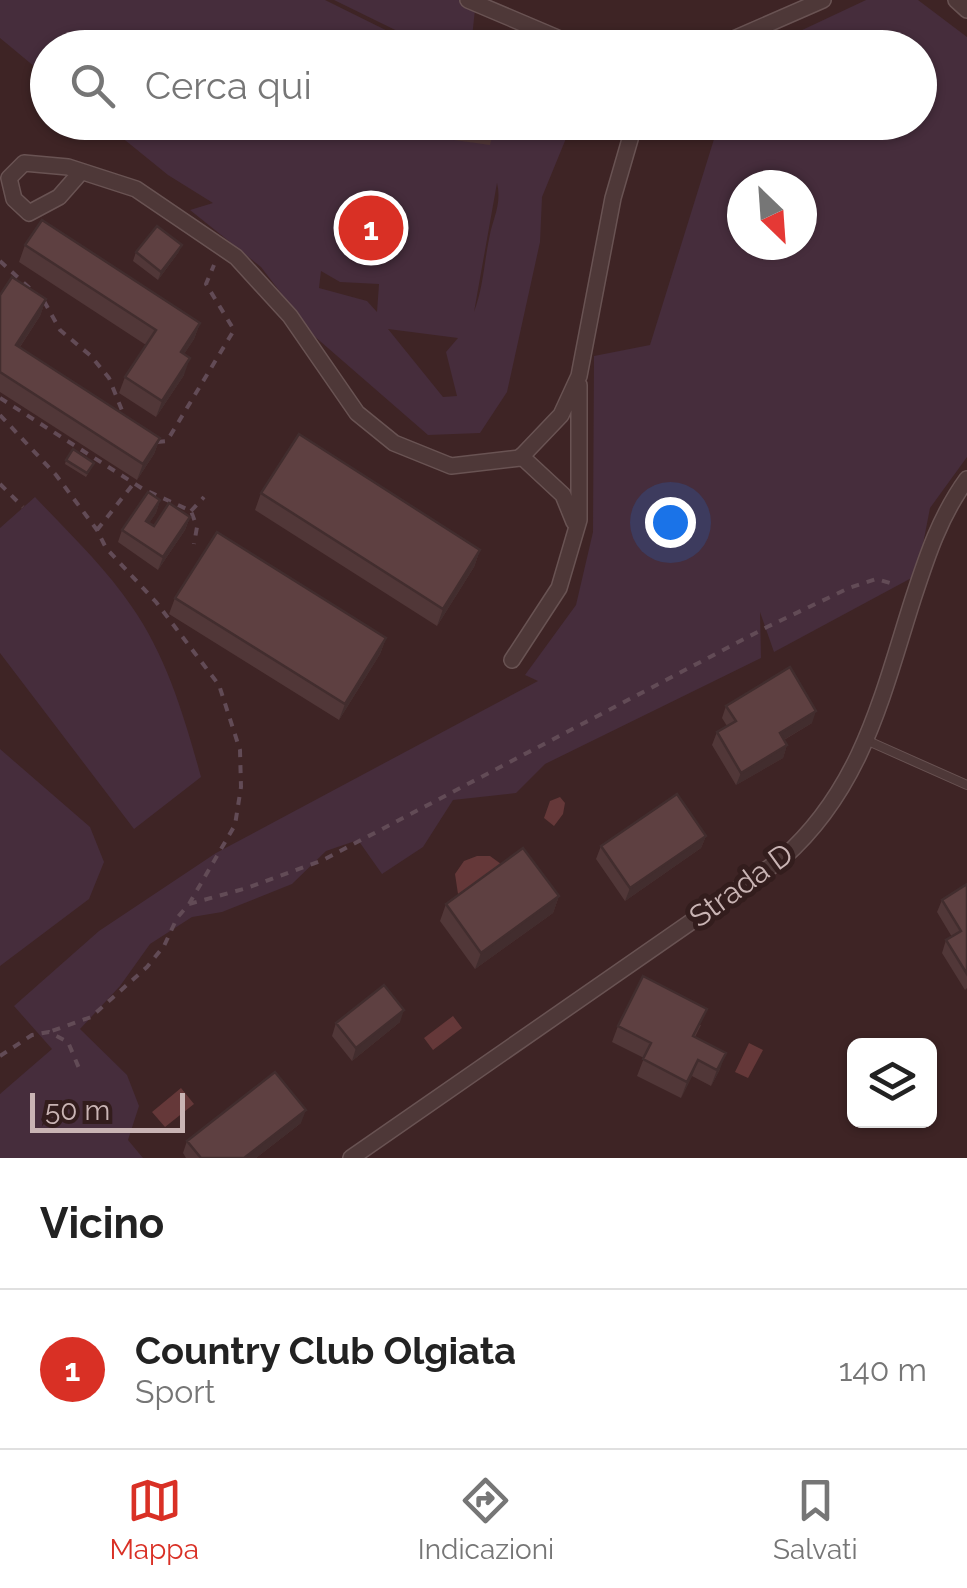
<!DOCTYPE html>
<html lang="it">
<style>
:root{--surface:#fff;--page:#f6f6f6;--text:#222;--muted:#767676;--line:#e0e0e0;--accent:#d93025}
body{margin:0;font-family:Raleway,sans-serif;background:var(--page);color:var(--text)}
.controls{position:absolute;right:30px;bottom:30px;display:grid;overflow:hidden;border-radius:15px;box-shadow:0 2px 8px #0004}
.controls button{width:90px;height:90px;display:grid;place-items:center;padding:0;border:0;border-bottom:2px solid var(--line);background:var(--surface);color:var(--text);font:50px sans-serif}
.compass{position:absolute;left:727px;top:170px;width:90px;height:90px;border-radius:50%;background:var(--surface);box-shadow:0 2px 8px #0004;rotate:155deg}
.scale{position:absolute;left:30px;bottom:25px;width:155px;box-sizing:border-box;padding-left:10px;border:5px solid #c9b4b4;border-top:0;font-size:28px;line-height:35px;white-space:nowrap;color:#c9b4b4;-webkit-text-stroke:8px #331d1d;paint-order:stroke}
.you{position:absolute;left:670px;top:522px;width:35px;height:35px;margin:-25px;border:8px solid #fff;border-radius:50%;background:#1a73e8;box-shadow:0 0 0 15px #1a73e833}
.badge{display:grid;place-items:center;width:65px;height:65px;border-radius:50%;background:var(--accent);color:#fff;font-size:32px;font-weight:700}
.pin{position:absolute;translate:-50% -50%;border:5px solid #fff;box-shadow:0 2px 10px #0006}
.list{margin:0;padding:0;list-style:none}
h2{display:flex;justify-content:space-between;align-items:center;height:130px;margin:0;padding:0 40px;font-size:42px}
h2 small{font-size:32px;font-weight:400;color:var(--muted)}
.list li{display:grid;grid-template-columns:65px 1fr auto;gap:30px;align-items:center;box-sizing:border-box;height:160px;padding:0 40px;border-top:2px solid var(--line)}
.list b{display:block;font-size:38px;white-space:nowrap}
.list p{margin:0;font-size:32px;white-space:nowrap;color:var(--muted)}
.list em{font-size:32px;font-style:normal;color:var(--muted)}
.icon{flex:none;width:55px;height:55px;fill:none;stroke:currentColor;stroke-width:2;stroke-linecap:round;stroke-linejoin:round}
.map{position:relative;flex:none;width:967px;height:1158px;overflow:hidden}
.search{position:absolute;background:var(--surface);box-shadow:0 2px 8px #0004;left:30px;right:30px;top:30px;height:110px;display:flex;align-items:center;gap:25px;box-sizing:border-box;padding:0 35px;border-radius:55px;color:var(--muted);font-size:38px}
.sheet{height:290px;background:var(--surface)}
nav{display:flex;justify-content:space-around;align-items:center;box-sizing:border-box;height:140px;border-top:2px solid var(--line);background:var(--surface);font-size:28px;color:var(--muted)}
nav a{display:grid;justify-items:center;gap:5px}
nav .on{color:var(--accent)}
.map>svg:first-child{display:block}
.green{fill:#462d3c;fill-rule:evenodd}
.water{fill:#653839}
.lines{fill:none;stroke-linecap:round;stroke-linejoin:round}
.lane-casing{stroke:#695353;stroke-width:10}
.street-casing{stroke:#695353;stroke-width:18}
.path{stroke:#624b56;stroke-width:4;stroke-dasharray:8 8;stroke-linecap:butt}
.lane{stroke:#4e3838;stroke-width:8}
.street{stroke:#4e3838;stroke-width:15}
.wall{fill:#513738}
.shaded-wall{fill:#422d2e}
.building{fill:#5e4041;stroke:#422d2e;stroke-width:2.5}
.labels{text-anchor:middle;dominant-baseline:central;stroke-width:10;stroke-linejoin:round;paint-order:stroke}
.street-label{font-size:30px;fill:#c9b4b4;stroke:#331d1d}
</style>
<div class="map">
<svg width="967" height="1158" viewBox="0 0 967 1158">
<rect width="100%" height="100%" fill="#3e2425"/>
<path class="green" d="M0,0h325l95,47 -372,1 -1,29 -47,-39z
M334,0h142l-5,47h-41z
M866,0h52l49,37v420l-37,51 -13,67 -143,77 -14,-40 1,46 -216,106 -29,29 -63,7 -30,47 -41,27 -24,-34 -32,11 -34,33 -70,28 -30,5 -42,27 -30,42 -40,43 47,46 12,31 -11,34 15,18h-143v-64l52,-45 -38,-43 85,-75 117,-78 322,-172 -13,-6 51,-70 17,-73 1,-176 56,-11 69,-222 201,-1v-74l-154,-1zM742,185h60v60h-60z
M104,123h453l10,13 -25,61 -2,45 -33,150 -27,41 -52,2 -115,-100 -52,-68 -71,-57 23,-7 -45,-28zM497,183c5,22 -4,34 -8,56 -5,25 -6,49 -15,73zM321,271l19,11 39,2 -2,28 -10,-11 -48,-13zM388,329l70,9 -12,14 11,44 -14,1z
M35,497c33,35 70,70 97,110 35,50 53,112 69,170l-67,52 -134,-176v-125z
M0,749l90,78 14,35 -15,37 -89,67z"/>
<path class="water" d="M560,797l5,6 -2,11 -9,12 -10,-8 6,-17z
M477,856h13l11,8 -24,19 -19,11 -3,-20 9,-13z
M453,1016l9,12 -29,22 -9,-12z
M749,1043l14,7 -15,28 -13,-6z
M181,1088l13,16 -29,23 -13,-15z"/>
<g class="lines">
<defs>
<path id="lane" d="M866,740l101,45"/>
<path id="street" d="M468,0l113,48
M956,0l11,10
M713,48l110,-48
M81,172l-22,25 -30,16 -15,-14 -5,-21 15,-15 44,4 68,22 100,68 54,59 67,97 37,30 57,23 69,-8 41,-43 18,-39 34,-178 22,-76
M521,456l42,39 11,27
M512,660l47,-72 20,-68v-135
M351,1158l432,-300c79,-70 99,-162 130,-259 14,-43 27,-83 54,-120"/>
</defs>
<use href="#lane" class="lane-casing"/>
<use href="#street" class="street-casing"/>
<path class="path" d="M0,261l37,34
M44,301l16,29 31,26 18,22 16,40
M0,398l143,91 48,22 6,16 -3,17
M0,415l56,60 41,55 9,18 50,54 63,83 21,65 1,37 -6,38 -46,79 -12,14 -13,28 -17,21 -56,50 -42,15
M157,442l10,-1 67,-111 -28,-46 8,-19
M0,484l23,23
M191,511l13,-14
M97,530l37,-47
M189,904l58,-16 76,-28 444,-233 82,-39 27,-9 21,6
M0,1056l32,-21 17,-3 19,10 13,31"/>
<use href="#lane" class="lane"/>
<use href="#street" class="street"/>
</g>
<path class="wall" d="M435,122h61l-6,23 -58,-8z
M25,245l175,78 -6,16 -10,15v21l-28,42 -37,-24 6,-16 21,-32 -127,-83z
M182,245l-4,8 -20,27 -25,-19 3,-9z
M0,295l46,4 -6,17 -20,31 140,91 -6,16 -17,26 -137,-88z
M66,460l26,7 -6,10 -21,-13z
M261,493l219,57 -6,17 -37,59 -182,-116z
M160,500l-4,13 -7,10 5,3 36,-9 -5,13 -27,40 -40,-28 4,-12z
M175,598l211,40 -6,16 -41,66 -170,-106z
M726,706l86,17 -28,17 3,5 -4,13 -47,27 -24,-40 5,-13 10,-6 -5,-8z
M706,836l-5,12 -76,53 -29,-42 5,-13z
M967,884v104l-2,2 -23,-37 4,-13 6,-3 -15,-25 5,-12z
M559,896l-6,17 -78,56 -35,-48 6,-17z
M400,1022l-48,39 -20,-25 4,-13z
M701,1025l-6,12 25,32 -9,17 -19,-10 -11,22 -44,-22 7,-18 -32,-16 6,-16z
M301,1123l-45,35h-70l-3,-5 4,-12z"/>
<path class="shaded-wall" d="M182,245l-4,8 -20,27 3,-8z
M46,299l-6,17 -30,46 6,-17z
M200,323l-6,16 -19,29 6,-16z
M190,358l-6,17 -28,42 6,-16z
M160,438l-6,16 -17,26 6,-16z
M160,500l-4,13 -14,21 4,-13z
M190,517l-5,13 -27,40 5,-13z
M480,550l-6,17 -37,59 6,-17z
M386,638l-6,16 -41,66 6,-16z
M816,711l-4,12 -37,22 5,-12z
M787,745l-4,13 -47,27 5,-12z
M706,836l-5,12 -76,53 5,-13z
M559,896l-6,17 -78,56 6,-16z
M404,1010l-4,12 -48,39 4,-13z
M726,1053l-6,16 -9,17 6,-16z
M698,1060l-6,16 -11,22 6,-16z
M306,1110l-5,13 -45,35h-12z"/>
<path class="building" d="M437,122h59l-1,11 -58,-9z
M42,220l158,103 -19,29 9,6 -28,43 -37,-24 31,-47 -131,-85z
M157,226l25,19 -21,27 -25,-20z
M12,277l34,22 -30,46 144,93 -17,26 -143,-92v-77z
M299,434l181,116 -37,59 -182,-116z
M73,449l21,14 -7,10 -21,-13z
M148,492l12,8 -14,21 8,5 15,-23 21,14 -27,40 -41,-27z
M217,532l169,106 -41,66 -170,-106z
M790,667l26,44 -36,22 7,12 -46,28 -24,-41 19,-11 -10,-15z
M677,794l29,42 -76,52 -29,-42z
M523,848l36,48 -78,57 -35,-49z
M967,884v90l-21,-34 15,-9 -19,-31z
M643,976l64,33 -14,27 33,17 -9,17 -19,-10 -11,22 -44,-23 8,-16 -33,-17z
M384,985l20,25 -48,38 -20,-25z
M275,1072l31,38 -62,48h-43l-14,-17z"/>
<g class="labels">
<g class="street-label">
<text transform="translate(741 885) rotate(-36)">Strada D</text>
</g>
</g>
</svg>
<div class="controls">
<button><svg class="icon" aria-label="layers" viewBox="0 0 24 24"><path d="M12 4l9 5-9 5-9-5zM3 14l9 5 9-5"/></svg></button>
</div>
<svg class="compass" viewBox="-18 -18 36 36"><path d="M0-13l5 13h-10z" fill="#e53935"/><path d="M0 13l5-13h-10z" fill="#767676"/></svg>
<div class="scale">50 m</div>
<div class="you"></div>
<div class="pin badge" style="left:371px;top:228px">1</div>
<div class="search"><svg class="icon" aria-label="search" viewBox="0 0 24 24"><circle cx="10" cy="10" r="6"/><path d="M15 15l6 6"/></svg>Cerca qui</div>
</div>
<section class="sheet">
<h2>Vicino<small></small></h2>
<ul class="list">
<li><span class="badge">1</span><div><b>Country Club Olgiata</b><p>Sport</p></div><em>140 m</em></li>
</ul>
</section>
<nav>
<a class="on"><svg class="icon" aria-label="map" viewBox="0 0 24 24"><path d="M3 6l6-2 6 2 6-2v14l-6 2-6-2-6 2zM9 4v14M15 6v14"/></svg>Mappa</a>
<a><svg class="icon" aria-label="directions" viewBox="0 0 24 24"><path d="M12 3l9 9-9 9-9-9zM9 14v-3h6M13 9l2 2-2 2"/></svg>Indicazioni</a>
<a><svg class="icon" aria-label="saved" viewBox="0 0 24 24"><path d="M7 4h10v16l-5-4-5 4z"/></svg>Salvati</a>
</nav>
